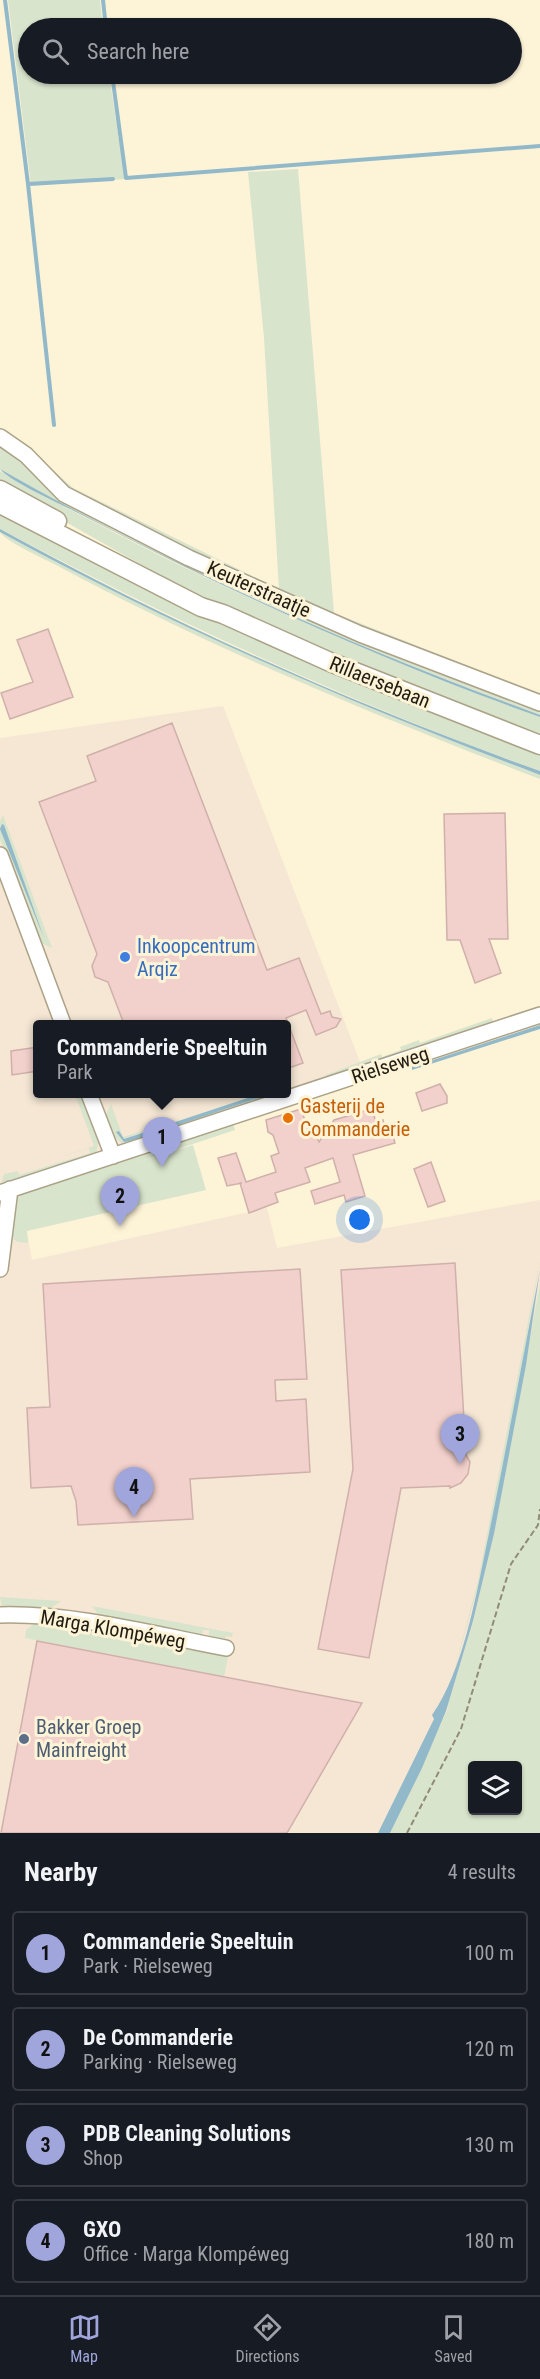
<!DOCTYPE html>
<meta charset="utf-8">
<style>
:root{--surface:#171b24;--page:#20242c;--text:#f1f3f6;--muted:#9ea1a6;--line:#363941;--accent:#a0a6dc}
body{margin:0;font-family:"Roboto Condensed",sans-serif;background:var(--page);color:var(--text)}
.controls{position:absolute;right:18px;bottom:18px;display:grid;overflow:hidden;border-radius:6px;box-shadow:0 2px 4px #0004}
.controls button{width:54px;height:54px;display:grid;place-items:center;padding:0;border:0;border-bottom:2px solid var(--line);background:var(--surface);color:var(--text);font:30px sans-serif}
.you{position:absolute;left:360px;top:1220px;width:21px;height:21px;margin:-15px;border:4px solid #fff;border-radius:50%;background:#1a73e8;box-shadow:0 0 0 9px #1a73e833}
.badge{display:grid;place-items:center;width:39px;height:39px;border-radius:50%;background:var(--accent);color:#111;font-size:20px;font-weight:700}
.pin{position:absolute;translate:-50% -50px;filter:drop-shadow(0 2px 3px #0008)}
.pin::after{content:'';position:absolute;top:32px;width:21px;height:18px;background:inherit;clip-path:polygon(0 0,100% 0,50% 100%)}
.popup{position:absolute;left:33px;top:1020px;width:258px;height:78px;box-sizing:border-box;display:grid;place-content:center;border-radius:6px;background:var(--surface);filter:drop-shadow(0 2px 4px #0005);font-size:20px;white-space:nowrap;color:var(--muted)}
.popup b{font-size:22px;color:var(--text)}
.popup::after{content:'';position:absolute;left:50%;top:100%;margin-left:-12px;border:12px solid transparent;border-top-color:var(--surface)}
.list{margin:0;padding:0;list-style:none}
h2{display:flex;justify-content:space-between;align-items:center;height:78px;margin:0;padding:0 24px;font-size:26px}
h2 small{font-size:20px;font-weight:400;color:var(--muted)}
.list li{display:grid;grid-template-columns:39px 1fr auto;gap:18px;align-items:center;box-sizing:border-box;height:84px;margin:0 12px 12px;padding:0 12px;border:2px solid var(--line);border-radius:6px}
.list b{display:block;font-size:22px;white-space:nowrap}
.list p{margin:0;font-size:20px;white-space:nowrap;color:var(--muted)}
.list em{font-size:20px;font-style:normal;color:var(--muted)}
.icon{flex:none;width:33px;height:33px;fill:none;stroke:currentColor;stroke-width:2;stroke-linecap:round;stroke-linejoin:round}
.map{position:relative;flex:none;width:540px;height:1833px;overflow:hidden}
.search{position:absolute;background:var(--surface);box-shadow:0 2px 4px #0004;left:18px;right:18px;top:18px;height:66px;display:flex;align-items:center;gap:15px;box-sizing:border-box;padding:0 21px;border-radius:33px;color:var(--muted);font-size:22px}
.sheet{height:462px;background:var(--surface)}
nav{display:flex;justify-content:space-around;align-items:center;box-sizing:border-box;height:84px;border-top:2px solid var(--line);background:var(--surface);font-size:16px;color:var(--muted)}
nav a{display:grid;justify-items:center;gap:3px}
nav .on{color:var(--accent)}
.map>svg:first-child{display:block}
.industrial{fill:#f5e7d4}
.green{fill:#d9e4cc;fill-rule:evenodd}
.water{fill:#92b9c9}
.lines{fill:none;stroke-linecap:round;stroke-linejoin:round}
.stream{stroke:#92b9c9;stroke-width:4}
.building{fill:#f2d0cb;stroke:#d0b0ab;stroke-width:1.5}
.minor-casing{stroke:#aba287;stroke-width:18}
.tertiary-casing{stroke:#aba287;stroke-width:21}
.path{stroke:#928b77;stroke-width:2;stroke-dasharray:6 3;stroke-linecap:butt}
.minor{stroke:#fff;stroke-width:15}
.tertiary{stroke:#fff;stroke-width:18}
.shop-dot{fill:#3f7fe0;stroke:#fdf3d7;stroke-width:2}
.food-dot{fill:#e8710a;stroke:#fdf3d7;stroke-width:2}
.service-dot{fill:#5c6f8a;stroke:#fdf3d7;stroke-width:2}
.labels{text-anchor:middle;dominant-baseline:central;stroke-width:6;stroke-linejoin:round;paint-order:stroke}
.street-label{font-size:20px;fill:#201c12;stroke:#fdf3d7}
.shop-label{font-size:20px;fill:#366cbe;stroke:#fdf3d7;text-anchor:start}
.food-label{font-size:20px;fill:#c56008;stroke:#fdf3d7;text-anchor:start}
.service-label{font-size:20px;fill:#4e5e75;stroke:#fdf3d7;text-anchor:start}
</style>
<div class="map">
<svg width="540" height="1833" viewBox="0 0 540 1833">
<rect width="100%" height="100%" fill="#fdf3d7"/>
<path class="industrial" d="M223,706l139,361 -75,24 -1,-67h-248v70h241l-263,84 16,82 235,-52 10,40 263,-48v182l-56,242 -84,209h-400v-1095z"/>
<path class="green" d="M8,0h92l3,28h-75v46h81l16,105 -94,7z
M298,169l36,444 206,81v6l-194,-75 -269,-128 -77,-65v-3l23,15 50,44 206,101 -15,-251 -16,-166z
M0,441l55,52 485,213v9c-185,-69 -369,-147 -540,-246z
M0,471c172,98 355,177 540,246v20c-110,-43 -221,-85 -328,-136 -73,-35 -141,-77 -212,-116z
M0,509l540,243v19c-186,-67 -365,-149 -540,-242z
M0,532c177,95 353,172 540,243v4c-164,-63 -327,-130 -482,-213 -13,-7 -52,-24 -58,-34z
M3,815l49,133 -13,-6 -39,-103v-18z
M492,1018l2,6 -164,55 -4,-4 55,-21 1,3 19,-7 -1,-3 19,-7 1,3z
M270,1094h15l-160,52 -13,-11 -8,-17 7,-14 12,33 38,-12 -37,14 -8,-7 8,10z
M76,1097h8l16,41 -5,18 -95,31 4,-13 14,-3 1,4 71,-22 -1,-5 -60,19 65,-21z
M233,1122l2,8 -102,34 60,-19 13,45 -179,41 1,12 -10,-1 -8,-5 6,-38 8,-8z
M540,1260l-27,160 -31,152 -29,103 25,-94z
M540,1284v549h-150l58,-125 1,-5 -3,8 27,-89 21,-88zM472,1766h46v44h-46z
M0,1597l61,4 -11,8 -48,-2z
M92,1606l141,27 -1,4 -5,-1 -4,4 -14,-2v-8h-6l-1,6 -102,-19z
M35,1623l50,6 143,28 -4,20 -199,-39 1,-8z"/>
<path class="water" d="M0,469c171,98 355,178 540,246v2c-157,-56 -310,-125 -458,-202 -17,-9 -73,-34 -82,-46z
M0,529c173,95 354,176 540,242v4c-185,-70 -366,-148 -540,-243z
M2,824l2,1 40,113 -44,-109z
M540,1025v4l-128,41v-3z
M260,1094h10l-136,46 -10,2 -8,-10 3,-1 5,8z
M540,1270l-14,95 -32,169 -21,87 -27,90 -24,57 -32,65h-12l56,-114 -2,-4c31,-44 44,-119 55,-172 19,-91 35,-182 53,-273z"/>
<g class="lines">
<path class="stream" d="M5,0l23,184
M103,0l3,28
M112,74l14,104 414,-32
M54,425l-26,-241 85,-5"/>
</g>
<path class="building" d="M48,629l25,68 -63,22 -9,-26 32,-11 -16,-42z
M172,723l95,247 32,-12 22,56 9,-3 2,6 9,2 -5,8 -20,8 -10,-25 -20,8 17,45 -17,6v-45h-162l-16,-42 -13,-5 -3,-11 5,-12 -58,-152 57,-21 -9,-25z
M505,813l3,126h-19l12,34 -26,10 -15,-43h-13l-3,-126z
M38,1047v24l-26,4 -1,-24z
M440,1084l7,12v7l-25,8 -6,-18z
M301,1109l8,23 5,-1 5,11 15,-22 38,-11 4,13 7,-2 2,9 6,-1 4,15 -42,12 12,41 -19,6 -2,-7 -29,9 -4,-13 29,-9 -7,-24 -28,10 5,14 -35,11 3,9 -29,11 -9,-30h2l-15,3 -9,-28 18,-5 10,29 30,-10 -5,-16 8,-3 -6,-18 -5,-3 -2,-12z
M431,1162l14,39 -17,6 -14,-38z
M455,1263l11,192 4,7 -2,12 -7,9 -11,5v-2l-49,2 -32,170 -51,-9 35,-180 -12,-199z
M300,1269l7,110 -32,1 1,21 30,-2 4,73 -120,7 3,40 -115,6 -2,-24 -5,-15 -40,2 -4,-80 23,-1 -7,-123z
M37,1641l266,51 59,11 -75,130h-286z"/>
<g class="lines">
<defs>
<path id="minor" d="M0,437l26,18 38,39 125,64 171,76 180,69
M0,855l63,169
M89,1094l24,62
M0,1193l540,-178
M0,1269l10,-80
M0,1615c76,-2 152,19 226,33"/>
<path id="tertiary" d="M0,490l57,31
M0,504l201,103 22,7 107,48 210,83"/>
</defs>
<use href="#minor" class="minor-casing"/>
<use href="#tertiary" class="tertiary-casing"/>
<path class="path" d="M407,1833l54,-104 50,-165 27,-39 2,-16"/>
<use href="#minor" class="minor"/>
<use href="#tertiary" class="tertiary"/>
</g>
<circle class="shop-dot" cx="125" cy="957" r="6"/>
<circle class="food-dot" cx="288" cy="1118" r="6"/>
<circle class="service-dot" cx="24" cy="1739" r="6"/>
<g class="labels">
<g class="street-label">
<text transform="translate(259 589) rotate(24)">Keuterstraatje</text>
<text transform="translate(380 682) rotate(22)">Rillaersebaan</text>
<text transform="translate(390 1065) rotate(-18)">Rielseweg</text>
<text transform="translate(113 1629) rotate(10)">Marga Klompéweg</text>
</g>
<g class="shop-label">
<text x="137" y="946">Inkoopcentrum<tspan x="137" dy="23">Arqiz</tspan></text>
</g>
<g class="food-label">
<text x="300" y="1106">Gasterij de<tspan x="300" dy="23">Commanderie</tspan></text>
</g>
<g class="service-label">
<text x="36" y="1727">Bakker Groep<tspan x="36" dy="23">Mainfreight</tspan></text>
</g>
</g>
</svg>
<div class="controls">
<button><svg class="icon" aria-label="layers" viewBox="0 0 24 24"><path d="M12 4l9 5-9 5-9-5zM3 14l9 5 9-5"/></svg></button>
</div>
<div class="you"></div>
<div class="pin badge" style="left:162px;top:1167px">1</div>
<div class="popup"><b>Commanderie Speeltuin</b>Park</div>
<div class="pin badge" style="left:120px;top:1226px">2</div>
<div class="pin badge" style="left:460px;top:1464px">3</div>
<div class="pin badge" style="left:134px;top:1517px">4</div>
<div class="search"><svg class="icon" aria-label="search" viewBox="0 0 24 24"><circle cx="10" cy="10" r="6"/><path d="M15 15l6 6"/></svg>Search here</div>
</div>
<section class="sheet">
<h2>Nearby<small>4 results</small></h2>
<ul class="list">
<li><span class="badge">1</span><div><b>Commanderie Speeltuin</b><p>Park · Rielseweg</p></div><em>100 m</em></li>
<li><span class="badge">2</span><div><b>De Commanderie</b><p>Parking · Rielseweg</p></div><em>120 m</em></li>
<li><span class="badge">3</span><div><b>PDB Cleaning Solutions</b><p>Shop</p></div><em>130 m</em></li>
<li><span class="badge">4</span><div><b>GXO</b><p>Office · Marga Klompéweg</p></div><em>180 m</em></li>
</ul>
</section>
<nav>
<a class="on"><svg class="icon" aria-label="map" viewBox="0 0 24 24"><path d="M3 6l6-2 6 2 6-2v14l-6 2-6-2-6 2zM9 4v14M15 6v14"/></svg>Map</a>
<a><svg class="icon" aria-label="directions" viewBox="0 0 24 24"><path d="M12 3l9 9-9 9-9-9zM9 14v-3h6M13 9l2 2-2 2"/></svg>Directions</a>
<a><svg class="icon" aria-label="saved" viewBox="0 0 24 24"><path d="M7 4h10v16l-5-4-5 4z"/></svg>Saved</a>
</nav>
